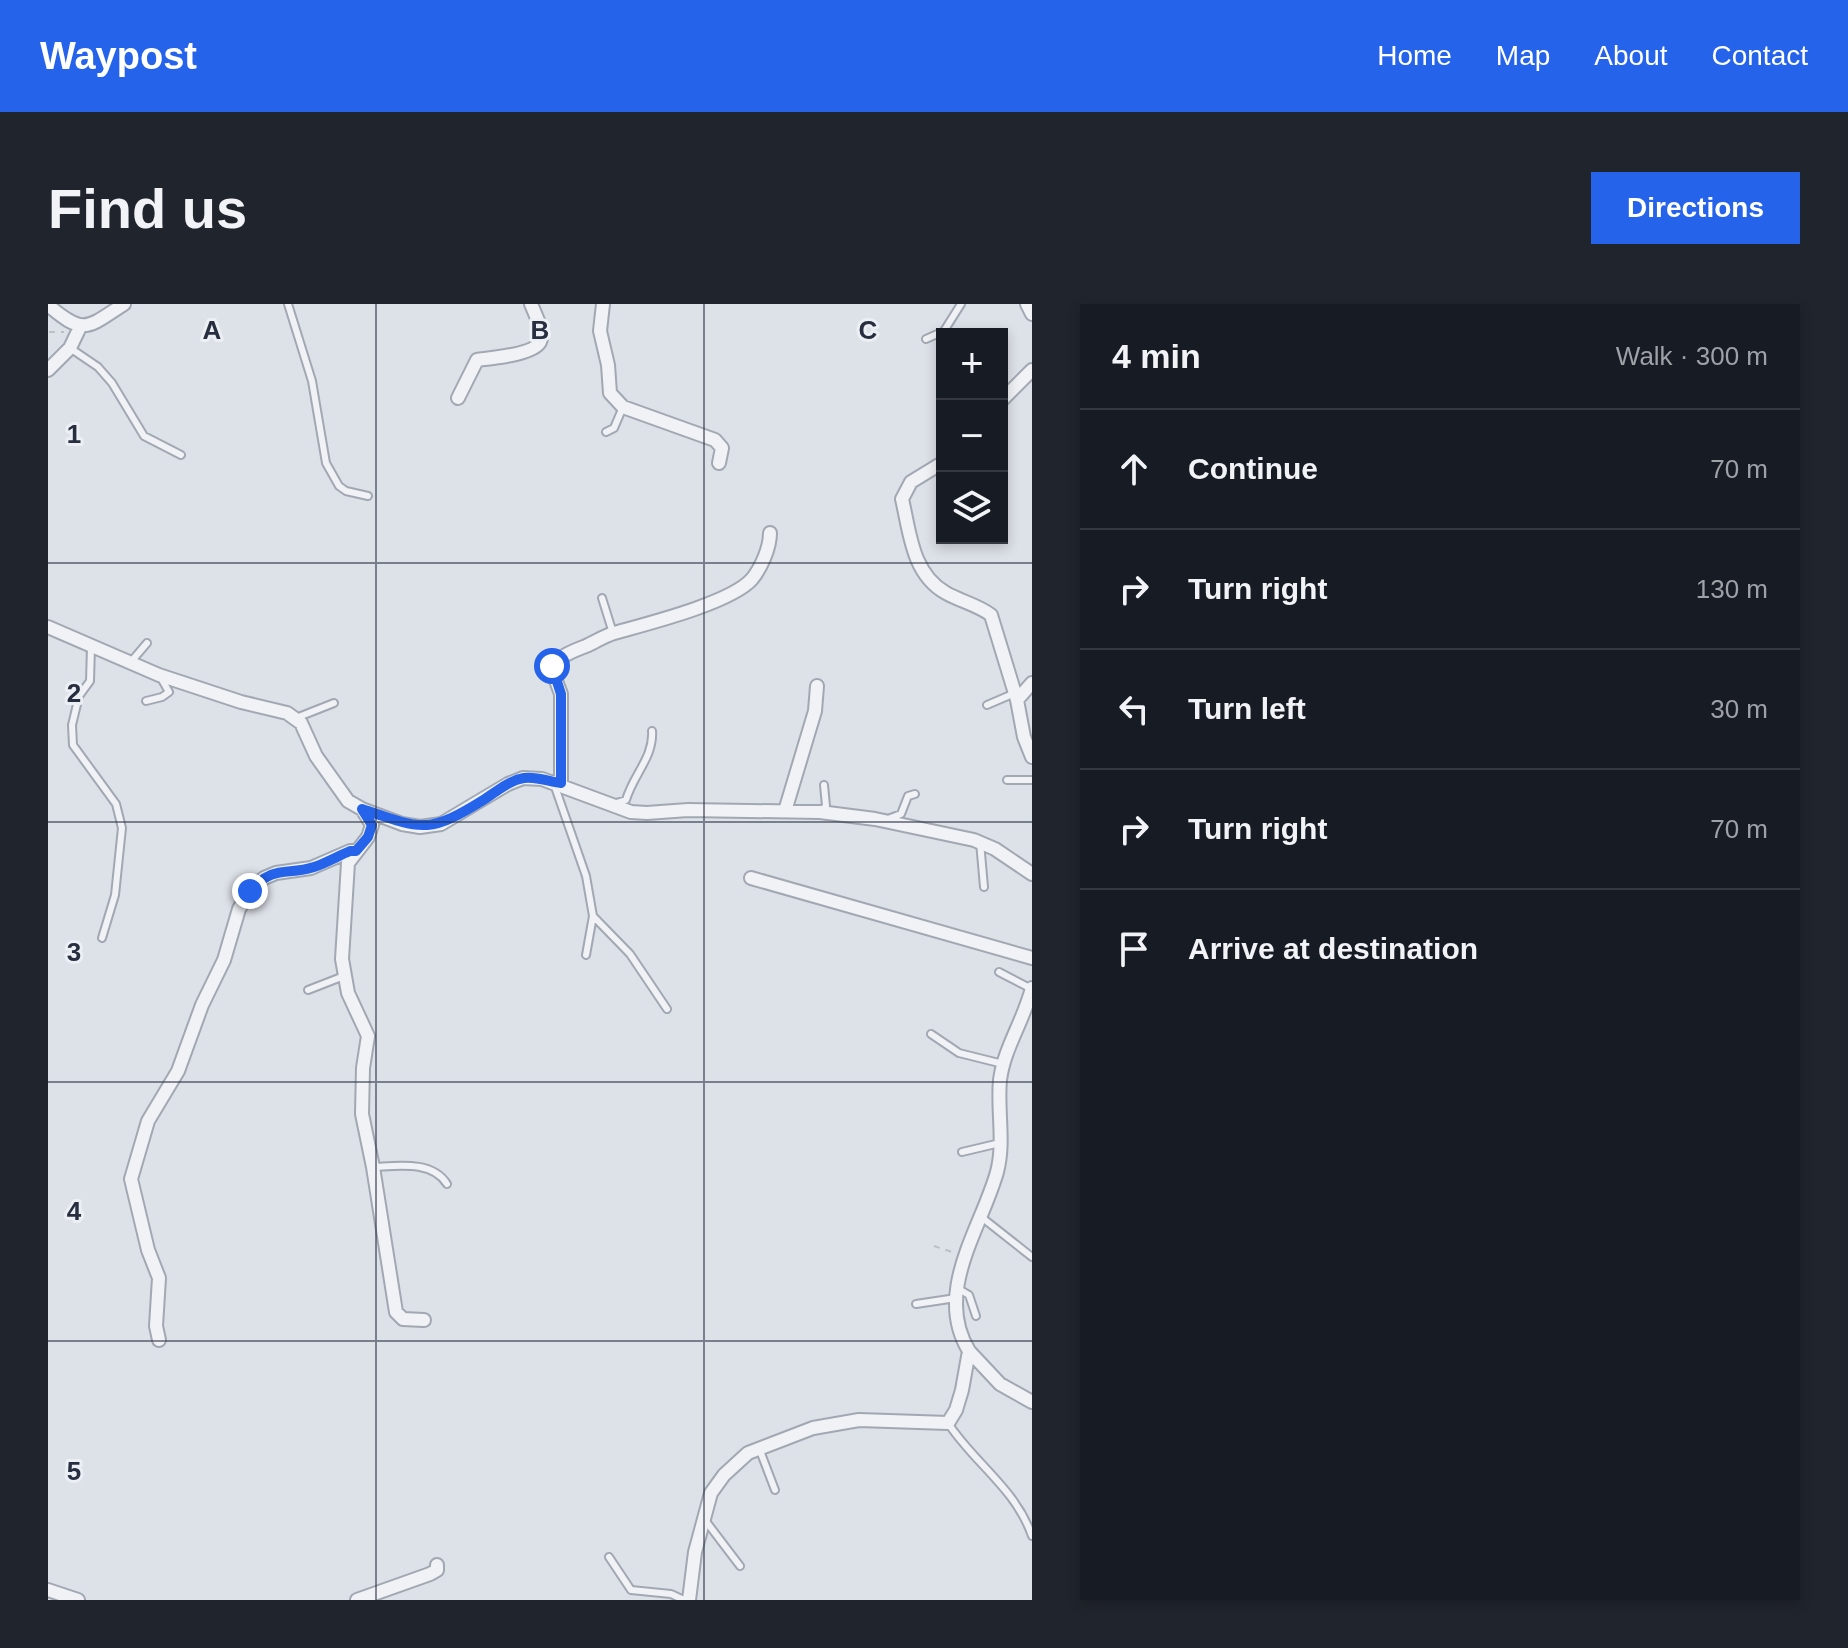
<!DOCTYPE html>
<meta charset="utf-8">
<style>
:root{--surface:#171b24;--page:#20242c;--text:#f1f3f6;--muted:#9ea1a6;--line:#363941;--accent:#2563eb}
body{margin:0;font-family:Arial,sans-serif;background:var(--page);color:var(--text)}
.controls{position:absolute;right:24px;top:24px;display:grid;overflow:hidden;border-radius:0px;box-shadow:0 4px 12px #0003}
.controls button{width:72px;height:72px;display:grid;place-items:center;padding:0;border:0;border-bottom:2px solid var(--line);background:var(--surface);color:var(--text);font:40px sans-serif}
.stop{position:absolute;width:24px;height:24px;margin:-18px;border:6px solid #2563eb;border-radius:50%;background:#fff}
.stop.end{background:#2563eb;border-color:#fff;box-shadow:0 2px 8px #0008}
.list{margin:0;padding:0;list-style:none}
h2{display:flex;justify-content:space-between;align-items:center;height:104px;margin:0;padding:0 32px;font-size:34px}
h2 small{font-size:26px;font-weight:400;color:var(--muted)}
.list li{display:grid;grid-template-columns:52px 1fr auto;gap:24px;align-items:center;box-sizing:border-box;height:120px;padding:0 32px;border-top:2px solid var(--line)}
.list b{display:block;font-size:30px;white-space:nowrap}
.list em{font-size:26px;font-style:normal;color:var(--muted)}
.icon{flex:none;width:44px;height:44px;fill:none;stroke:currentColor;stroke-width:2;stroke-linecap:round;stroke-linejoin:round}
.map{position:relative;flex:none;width:984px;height:1296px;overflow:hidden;border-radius:0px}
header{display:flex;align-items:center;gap:48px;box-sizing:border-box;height:112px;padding:0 40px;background:var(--accent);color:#fff}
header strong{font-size:38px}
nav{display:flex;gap:44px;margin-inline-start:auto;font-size:28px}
.intro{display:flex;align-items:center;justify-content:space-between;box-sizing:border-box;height:192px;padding:0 48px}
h1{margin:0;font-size:56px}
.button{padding:20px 36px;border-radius:0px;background:var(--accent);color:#fff;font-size:28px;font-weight:700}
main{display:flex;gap:48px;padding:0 48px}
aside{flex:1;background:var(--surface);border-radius:0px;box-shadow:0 4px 12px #0003}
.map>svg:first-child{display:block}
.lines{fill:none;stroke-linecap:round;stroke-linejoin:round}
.lane-casing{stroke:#a2a8b2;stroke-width:10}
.street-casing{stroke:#a2a8b2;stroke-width:16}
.path{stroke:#bbbfc6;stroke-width:2;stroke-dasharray:6 6;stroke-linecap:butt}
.lane{stroke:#f0f2f6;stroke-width:6}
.street{stroke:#f0f2f6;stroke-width:12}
.route{stroke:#2563eb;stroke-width:10}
.grid{fill:none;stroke:#262e3f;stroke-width:2;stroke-opacity:0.55}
.grid-label{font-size:26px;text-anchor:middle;font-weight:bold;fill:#262e3f;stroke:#ecf0f5;stroke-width:6;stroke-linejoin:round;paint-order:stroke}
</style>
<header>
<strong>Waypost</strong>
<nav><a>Home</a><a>Map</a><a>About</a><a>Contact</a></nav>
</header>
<div class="intro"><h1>Find us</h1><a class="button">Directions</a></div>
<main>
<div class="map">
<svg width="984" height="1296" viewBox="0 0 984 1296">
<rect width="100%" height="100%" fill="#dde1e8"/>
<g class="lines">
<defs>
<path id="lane" d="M240,0l24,77 14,82 13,23 7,5 22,5
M878,35l18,-8 17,-27
M22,44l28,19 14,16 32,53 37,19
M558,128l8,-4 9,-21
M554,294l11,35
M43,343l-1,34 -11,15 -7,29 1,20 43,59 6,24 -7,67 -13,43
M82,359l17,-20
M98,397l16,-4 7,-5 -8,-14
M939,401l28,-12
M248,414l38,-15
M959,476h25
M506,480l32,92 7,40 -7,39
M565,500l13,-4c7,-25 28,-43 26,-69
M772,508l6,-6 -2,-21
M840,515l13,-5 7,-18 7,-2
M932,538l4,45
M545,612l37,38 37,55
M951,668l33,17
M260,686l36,-14
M883,730l28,19 44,11
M914,848l38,-9
M325,863c24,-1 59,-7 74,17
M932,912l52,41
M909,984l12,7 7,21
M868,1000l40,-6
M900,1119c26,40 68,66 84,113
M711,1144l16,42
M657,1216l35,46
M561,1253l22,33 40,4 13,6"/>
<path id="street" d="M555,0l-3,27 8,34 2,28 13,14 92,33 7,8 -3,15
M979,0l5,10
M0,1c36,31 39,23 76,-1
M0,66l22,-22 10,-21
M410,94l19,-38c14,-2 56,-5 63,-18 5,-10 -5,-28 -9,-38
M954,96l30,-30
M894,159l-31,19 -9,17c8,34 10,75 44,94 14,8 32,12 45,22l26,85 7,37 8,20
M0,323l111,48 82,27 46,11 14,10 15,33 32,45 14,8 40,15 18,3 21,-3 67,-40 15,-6 19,1 89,33 16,1 41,-3 132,2 55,7 99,21 21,9 37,25
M969,396l15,-17
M504,478l9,1v-89l-9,-24c4,-13 21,-19 34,-24 9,-4 18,-10 28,-13 32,-9 117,-30 138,-54 9,-11 18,-31 18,-46
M314,505l10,16 -4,12 -20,26 -6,96 6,34 20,43 -5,32 -1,46 11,53 23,145 7,7 21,1
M737,507l30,-100 2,-25
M703,574l281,80
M111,1036l-3,-14 3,-48 -11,-28 -17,-71 17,-58 30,-50 24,-66 22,-45 15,-51 11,-18 14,-13 12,-5 35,-5 39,-17h6
M921,1047l31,33 32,18
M0,1286l30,10
M309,1296l73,-26 7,-4v-5
M641,1296l6,-48 16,-59 13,-18 24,-22 65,-25 46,-8 89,3 8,-13 6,-20 7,-39c-36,-59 12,-122 28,-179 8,-30 0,-62 3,-92 4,-32 24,-60 32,-92"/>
</defs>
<use href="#lane" class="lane-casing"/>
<use href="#street" class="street-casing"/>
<path class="path" d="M1,28h15
M886,942l18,6"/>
<use href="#lane" class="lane"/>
<use href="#street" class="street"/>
</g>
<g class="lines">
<path class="route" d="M202,587c24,-27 37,-15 64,-24 12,-4 24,-11 36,-16h6l12,-14 4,-12 -10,-16c61,21 67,25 123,-10 12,-8 25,-19 39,-21 13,-2 25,4 37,5v-89l-9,-28"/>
</g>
<path class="grid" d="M328,0v1296M656,0v1296M0,259h984M0,518h984M0,778h984M0,1037h984"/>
<g class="grid-label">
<text x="164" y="35">A</text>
<text x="492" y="35">B</text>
<text x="820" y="35">C</text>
<text x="26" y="139">1</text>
<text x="26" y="398">2</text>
<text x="26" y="657">3</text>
<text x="26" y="916">4</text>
<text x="26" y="1176">5</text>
</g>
</svg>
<div class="controls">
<button>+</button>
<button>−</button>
<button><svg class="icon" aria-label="layers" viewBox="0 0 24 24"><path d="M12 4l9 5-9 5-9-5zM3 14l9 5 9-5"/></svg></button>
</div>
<div class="stop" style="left:504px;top:362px"></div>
<div class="stop end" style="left:202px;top:587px"></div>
</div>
<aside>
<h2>4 min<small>Walk · 300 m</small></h2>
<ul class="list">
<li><svg class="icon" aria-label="ahead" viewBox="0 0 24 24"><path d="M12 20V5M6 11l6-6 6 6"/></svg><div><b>Continue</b></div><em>70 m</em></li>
<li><svg class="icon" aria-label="right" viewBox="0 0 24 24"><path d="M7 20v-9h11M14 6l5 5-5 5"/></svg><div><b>Turn right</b></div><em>130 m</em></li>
<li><svg class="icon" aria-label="left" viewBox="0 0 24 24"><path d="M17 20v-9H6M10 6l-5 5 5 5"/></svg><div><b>Turn left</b></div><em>30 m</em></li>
<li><svg class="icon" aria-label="right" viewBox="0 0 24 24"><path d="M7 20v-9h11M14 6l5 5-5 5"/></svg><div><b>Turn right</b></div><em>70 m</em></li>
<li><svg class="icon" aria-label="arrive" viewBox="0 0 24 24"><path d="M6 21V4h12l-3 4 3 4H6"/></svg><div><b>Arrive at destination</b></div></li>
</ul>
</aside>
</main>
